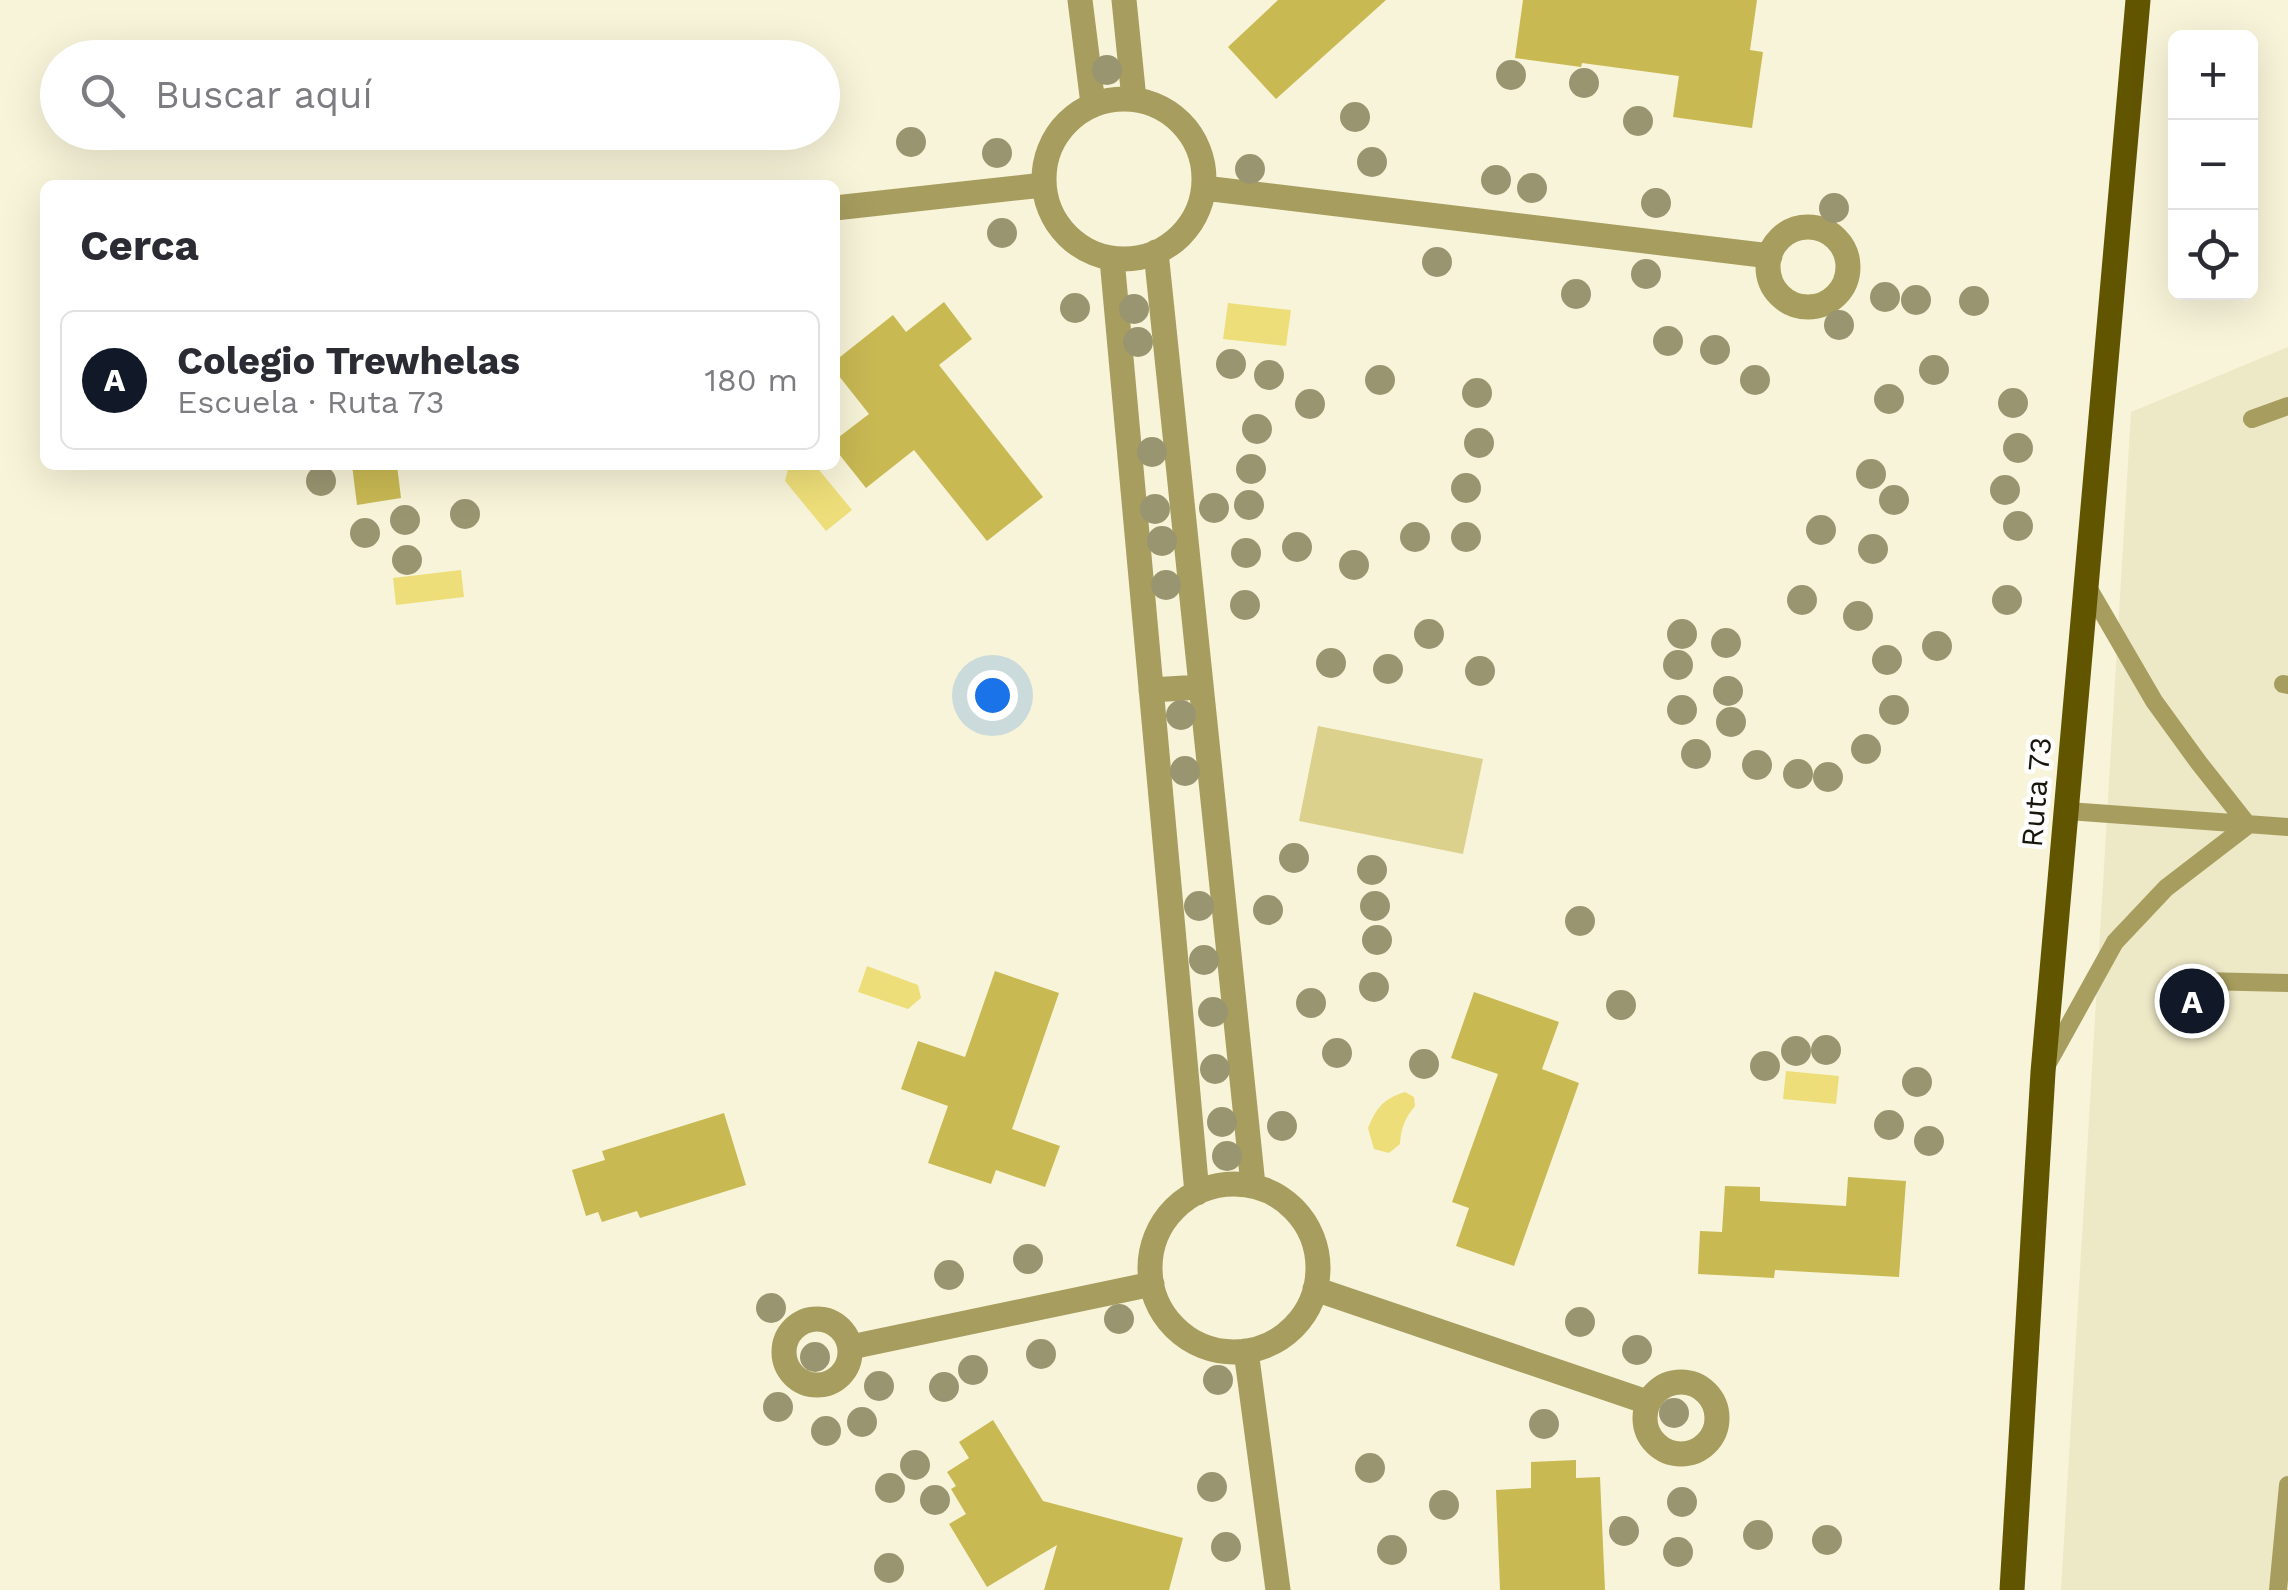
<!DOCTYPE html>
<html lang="es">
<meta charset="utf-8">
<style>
:root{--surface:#fff;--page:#f7f7f7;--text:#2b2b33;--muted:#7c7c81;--line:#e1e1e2;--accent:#111827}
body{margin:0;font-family:"Work Sans",sans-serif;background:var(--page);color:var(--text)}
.controls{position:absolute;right:30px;top:30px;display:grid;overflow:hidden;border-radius:15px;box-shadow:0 10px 40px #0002}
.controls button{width:90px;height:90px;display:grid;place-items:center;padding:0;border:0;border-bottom:2px solid var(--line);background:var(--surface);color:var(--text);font:50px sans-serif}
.you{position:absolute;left:992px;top:695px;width:35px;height:35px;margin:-25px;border:8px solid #fff;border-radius:50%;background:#1a73e8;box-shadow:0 0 0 15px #1a73e833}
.badge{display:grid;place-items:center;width:65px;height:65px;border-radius:50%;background:var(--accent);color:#fff;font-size:32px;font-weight:700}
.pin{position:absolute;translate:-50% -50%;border:5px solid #fff;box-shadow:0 2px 10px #0006}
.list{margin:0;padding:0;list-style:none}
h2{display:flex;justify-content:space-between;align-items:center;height:130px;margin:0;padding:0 40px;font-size:42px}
h2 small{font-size:32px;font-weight:400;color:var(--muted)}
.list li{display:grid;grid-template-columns:65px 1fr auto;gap:30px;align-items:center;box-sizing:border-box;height:140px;margin:0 20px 20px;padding:0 20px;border:2px solid var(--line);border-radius:15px}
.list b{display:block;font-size:38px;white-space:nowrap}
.list p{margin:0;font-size:32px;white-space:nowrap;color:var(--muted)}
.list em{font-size:32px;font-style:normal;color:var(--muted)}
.icon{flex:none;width:55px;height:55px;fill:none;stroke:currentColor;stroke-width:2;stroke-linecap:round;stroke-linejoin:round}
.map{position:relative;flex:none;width:2288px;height:1590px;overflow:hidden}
.search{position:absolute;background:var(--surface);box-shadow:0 10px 40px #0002;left:40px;top:40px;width:800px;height:110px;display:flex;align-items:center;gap:25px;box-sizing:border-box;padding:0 35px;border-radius:55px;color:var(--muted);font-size:38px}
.panel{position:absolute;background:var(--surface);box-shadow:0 10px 40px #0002;left:40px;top:180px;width:800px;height:290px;border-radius:15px}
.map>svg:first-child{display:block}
.built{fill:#ede8c6}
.green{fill:#dcd18c}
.water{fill:#eede79}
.building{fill:#c9b953}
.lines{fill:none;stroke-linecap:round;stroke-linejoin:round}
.lane{stroke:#a79d5f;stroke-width:18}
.street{stroke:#a79d5f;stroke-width:25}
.primary{stroke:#615500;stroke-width:25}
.tree{fill:#9a9571}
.labels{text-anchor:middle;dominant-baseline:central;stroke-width:9;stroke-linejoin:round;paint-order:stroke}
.street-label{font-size:30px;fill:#18160d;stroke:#fff}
</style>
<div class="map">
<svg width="2288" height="1590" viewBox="0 0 2288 1590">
<rect width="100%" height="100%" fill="#f8f4d9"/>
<path class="built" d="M2288,347v1243h-227l70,-1178z"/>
<path class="green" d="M1318,726l165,33 -20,95 -164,-33z"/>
<path class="water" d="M1228,303l63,7 -5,36 -63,-7z
M789,465h26l37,45 -26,21 -41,-50z
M461,570l3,27 -68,8 -3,-27z
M867,966l51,19 3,13 -13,11 -50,-17z
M1786,1071l53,5 -3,28 -53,-5z
M1405,1092l9,5 1,9c-10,12 -14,22 -15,38l-11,9 -15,-4 -6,-21c9,-21 15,-29 37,-36z"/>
<path class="building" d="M1278,0h108l-110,99 -48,-52z
M1523,0h234l-7,50 13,2 -11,76 -79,-11 6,-41 -97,-13 -1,4 -66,-9z
M944,302l28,37 -33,26 104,132 -56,44 -73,-91 -48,38 -31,-39v-9l34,-26 -34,-43v-10l58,-46 13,17z
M352,465h45l4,33 -44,7z
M995,971l64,22 -47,136 48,17 -15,41 -49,-17 -5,14 -63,-21 20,-57 -47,-17 17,-48 47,16z
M1474,992l85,30 -17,47 37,14 -65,183 -58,-20 13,-38 -17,-6 46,-128 -47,-16z
M724,1113l22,72 -106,33 -3,-7 -35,11 -4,-10 -12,4 -14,-46 33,-10 -3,-9z
M1848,1177l58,4 -7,96 -124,-7 -1,8 -76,-4 2,-43 22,1 3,-46 35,1v14l86,5z
M993,1420l50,81 140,37 -14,52h-125l13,-45 -70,42 -38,-63 17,-10 -15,-25 5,-3 -9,-14 22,-14 -10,-16z
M1576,1460v18l24,-1 5,113h-105l-4,-100 35,-2v-26z"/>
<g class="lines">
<path class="lane" d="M2252,419l36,-13
M2283,684l5,1
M2068,811l220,16
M2184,1007l17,-26 87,2
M2048,1063l67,-121 51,-54 82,-63 -49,-62 -45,-62 -68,-117
M2278,1590l10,-105"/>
<path class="street" d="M1080,0l13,104
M1124,0l10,99
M1044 179a80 80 0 1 1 160 0a80 80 0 1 1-160 0Z
M1204,188l566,68
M835,208l208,-23
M1768 267a40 40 0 1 1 80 0a40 40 0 1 1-80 0Z
M1156,252l97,933
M1112,259l85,934
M1151,690l50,-3
M1150 1268a84 84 0 1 1 168 0a84 84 0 1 1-168 0Z
M1315,1289l332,113
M784 1352a33 33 0 1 1 66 0a33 33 0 1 1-66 0Z
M851,1347l301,-63
M1246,1351l32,239
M1645 1418a36 36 0 1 1 72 0a36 36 0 1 1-72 0Z"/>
<path class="primary" d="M2012,1590l31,-518 95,-1072"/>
</g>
<g class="tree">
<circle cx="1107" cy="70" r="15"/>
<circle cx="1511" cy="75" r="15"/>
<circle cx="1584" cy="83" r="15"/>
<circle cx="1355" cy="117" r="15"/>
<circle cx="1638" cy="121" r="15"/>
<circle cx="911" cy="142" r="15"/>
<circle cx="997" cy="153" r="15"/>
<circle cx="1372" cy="162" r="15"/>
<circle cx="1250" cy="169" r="15"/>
<circle cx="1496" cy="180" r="15"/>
<circle cx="1532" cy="188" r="15"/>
<circle cx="1656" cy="203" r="15"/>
<circle cx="1834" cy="208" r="15"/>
<circle cx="1002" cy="233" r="15"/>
<circle cx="1437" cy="262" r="15"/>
<circle cx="1646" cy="274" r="15"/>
<circle cx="1576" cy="294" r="15"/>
<circle cx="1885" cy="297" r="15"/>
<circle cx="1916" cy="300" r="15"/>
<circle cx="1974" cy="301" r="15"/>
<circle cx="1075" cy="308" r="15"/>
<circle cx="1134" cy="309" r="15"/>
<circle cx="1839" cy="325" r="15"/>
<circle cx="1668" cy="341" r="15"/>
<circle cx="1138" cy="342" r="15"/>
<circle cx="1715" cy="350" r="15"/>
<circle cx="1231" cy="364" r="15"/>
<circle cx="1934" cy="370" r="15"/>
<circle cx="1269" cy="375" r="15"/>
<circle cx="1380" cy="380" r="15"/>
<circle cx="1755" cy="380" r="15"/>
<circle cx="1477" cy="393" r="15"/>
<circle cx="1889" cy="399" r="15"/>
<circle cx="2013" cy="403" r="15"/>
<circle cx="1310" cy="404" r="15"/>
<circle cx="1257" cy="429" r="15"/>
<circle cx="1479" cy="443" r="15"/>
<circle cx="2018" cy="448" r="15"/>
<circle cx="1152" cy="452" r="15"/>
<circle cx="1251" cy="469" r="15"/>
<circle cx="1871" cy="474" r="15"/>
<circle cx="321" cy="481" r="15"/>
<circle cx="1466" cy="488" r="15"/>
<circle cx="2005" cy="490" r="15"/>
<circle cx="1894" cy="500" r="15"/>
<circle cx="1249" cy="505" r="15"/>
<circle cx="1214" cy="508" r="15"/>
<circle cx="1155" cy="509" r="15"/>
<circle cx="465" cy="514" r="15"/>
<circle cx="405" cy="520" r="15"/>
<circle cx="2018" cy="526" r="15"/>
<circle cx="1821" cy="530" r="15"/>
<circle cx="365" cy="533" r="15"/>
<circle cx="1415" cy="537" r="15"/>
<circle cx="1466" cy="537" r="15"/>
<circle cx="1162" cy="541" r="15"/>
<circle cx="1297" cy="547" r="15"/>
<circle cx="1873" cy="549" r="15"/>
<circle cx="1246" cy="553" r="15"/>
<circle cx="407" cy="560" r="15"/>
<circle cx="1354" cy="565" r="15"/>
<circle cx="1166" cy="585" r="15"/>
<circle cx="1802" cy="600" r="15"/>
<circle cx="2007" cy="600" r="15"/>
<circle cx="1245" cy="605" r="15"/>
<circle cx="1858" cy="616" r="15"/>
<circle cx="1429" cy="634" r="15"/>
<circle cx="1682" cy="634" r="15"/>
<circle cx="1726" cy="643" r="15"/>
<circle cx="1937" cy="646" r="15"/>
<circle cx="1887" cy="660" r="15"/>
<circle cx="1331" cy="663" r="15"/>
<circle cx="1678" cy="665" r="15"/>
<circle cx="1388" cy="669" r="15"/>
<circle cx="1480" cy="671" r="15"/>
<circle cx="1728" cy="691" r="15"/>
<circle cx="1682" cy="710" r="15"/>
<circle cx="1894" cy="710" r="15"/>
<circle cx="1181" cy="715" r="15"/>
<circle cx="1731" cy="722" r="15"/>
<circle cx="1866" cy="749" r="15"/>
<circle cx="1696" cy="754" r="15"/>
<circle cx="1757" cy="765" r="15"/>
<circle cx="1185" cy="771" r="15"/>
<circle cx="1798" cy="774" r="15"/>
<circle cx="1828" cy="777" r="15"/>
<circle cx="1294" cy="858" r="15"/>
<circle cx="1372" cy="870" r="15"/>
<circle cx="1199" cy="906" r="15"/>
<circle cx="1375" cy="906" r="15"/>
<circle cx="1268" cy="910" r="15"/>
<circle cx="1580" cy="921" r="15"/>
<circle cx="1377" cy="940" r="15"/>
<circle cx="1204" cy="960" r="15"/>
<circle cx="1374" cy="987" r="15"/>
<circle cx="1311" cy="1003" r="15"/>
<circle cx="1621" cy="1005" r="15"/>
<circle cx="1213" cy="1012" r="15"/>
<circle cx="1826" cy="1050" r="15"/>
<circle cx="1796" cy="1051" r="15"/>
<circle cx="1337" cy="1053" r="15"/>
<circle cx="1424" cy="1064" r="15"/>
<circle cx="1765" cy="1066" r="15"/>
<circle cx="1215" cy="1069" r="15"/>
<circle cx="1917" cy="1082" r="15"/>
<circle cx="1222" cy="1122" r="15"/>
<circle cx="1889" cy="1125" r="15"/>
<circle cx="1282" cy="1126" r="15"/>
<circle cx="1929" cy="1141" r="15"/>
<circle cx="1227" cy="1156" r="15"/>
<circle cx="1028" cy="1259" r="15"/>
<circle cx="949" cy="1275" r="15"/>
<circle cx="771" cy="1308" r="15"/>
<circle cx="1119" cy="1319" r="15"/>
<circle cx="1580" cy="1322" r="15"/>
<circle cx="1637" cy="1350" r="15"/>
<circle cx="1041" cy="1354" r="15"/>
<circle cx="815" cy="1357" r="15"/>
<circle cx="973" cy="1370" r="15"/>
<circle cx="1218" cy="1380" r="15"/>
<circle cx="879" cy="1386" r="15"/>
<circle cx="944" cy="1387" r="15"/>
<circle cx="778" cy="1407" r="15"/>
<circle cx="1674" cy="1413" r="15"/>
<circle cx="862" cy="1422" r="15"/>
<circle cx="1544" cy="1424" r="15"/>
<circle cx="826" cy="1431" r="15"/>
<circle cx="915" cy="1465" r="15"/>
<circle cx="1370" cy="1468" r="15"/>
<circle cx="1212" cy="1487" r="15"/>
<circle cx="890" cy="1488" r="15"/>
<circle cx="935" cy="1500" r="15"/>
<circle cx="1682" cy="1502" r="15"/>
<circle cx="1444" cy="1505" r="15"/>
<circle cx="1624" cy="1531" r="15"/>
<circle cx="1758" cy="1535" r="15"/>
<circle cx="1827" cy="1540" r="15"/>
<circle cx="1226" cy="1547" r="15"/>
<circle cx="1392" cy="1550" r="15"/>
<circle cx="1678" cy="1552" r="15"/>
<circle cx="889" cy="1568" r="15"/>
</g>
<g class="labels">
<g class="street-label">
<text transform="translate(2036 792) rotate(-85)">Ruta 73</text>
</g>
</g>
</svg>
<div class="controls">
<button>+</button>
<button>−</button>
<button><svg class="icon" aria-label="locate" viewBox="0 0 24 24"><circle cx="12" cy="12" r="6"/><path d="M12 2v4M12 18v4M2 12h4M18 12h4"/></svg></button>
</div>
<div class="you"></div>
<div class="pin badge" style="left:2192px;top:1001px">A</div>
<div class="search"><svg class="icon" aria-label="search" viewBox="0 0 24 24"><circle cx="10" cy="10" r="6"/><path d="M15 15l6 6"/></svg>Buscar aquí</div>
<section class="panel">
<h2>Cerca<small></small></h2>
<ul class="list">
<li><span class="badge">A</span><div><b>Colegio Trewhelas</b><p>Escuela · Ruta 73</p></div><em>180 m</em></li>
</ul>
</section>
</div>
